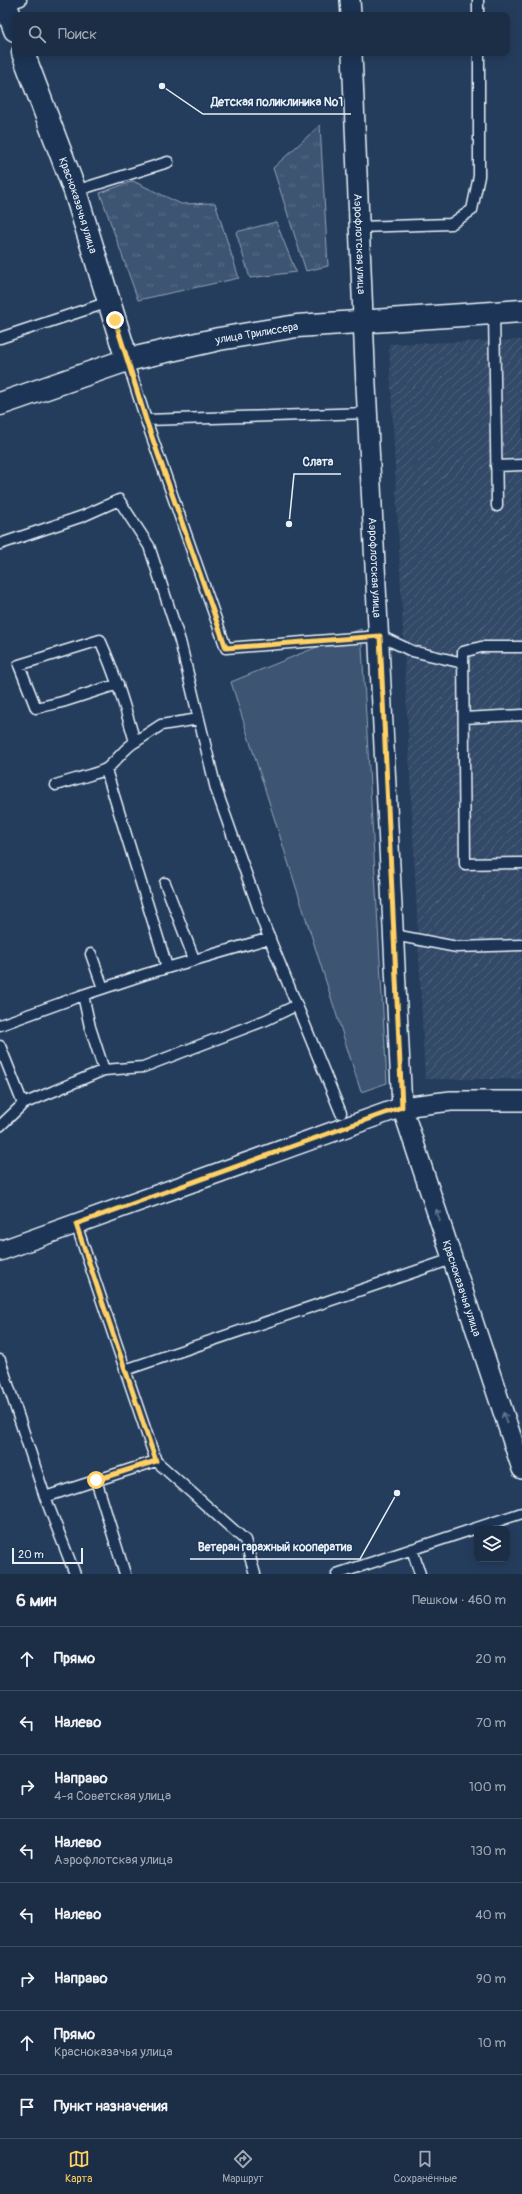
<!DOCTYPE html>
<html lang="ru">
<meta charset="utf-8">
<style>
:root{--surface:#1c2e46;--page:#25364d;--text:#f1f3f6;--muted:#a0a8b3;--line:#3a4a5f;--accent:#ffd166}
body{margin:0;font-family:Pangolin,sans-serif;background:var(--page);color:var(--text)}
.controls{position:absolute;right:12px;bottom:12px;display:grid;overflow:hidden;border-radius:8px;box-shadow:0 2px 10px #0003}
.controls button{width:36px;height:36px;display:grid;place-items:center;padding:0;border:0;border-bottom:1px solid var(--line);background:var(--surface);color:var(--text);font:20px sans-serif}
.scale{position:absolute;left:12px;bottom:10px;width:71px;box-sizing:border-box;padding-left:4px;border:2px solid #e8f1f8;border-top:0;font-size:11px;line-height:14px;white-space:nowrap;color:#e8f1f8;-webkit-text-stroke:3px #1d3557;paint-order:stroke}
.stop{position:absolute;width:12px;height:12px;margin:-9px;border:3px solid #ffd166;border-radius:50%;background:#fff}
.stop.end{background:#ffd166;border-color:#fff;box-shadow:0 1px 4px #0008}
.list{margin:0;padding:0;list-style:none}
h2{display:flex;justify-content:space-between;align-items:center;height:52px;margin:0;padding:0 16px;font-size:17px}
h2 small{font-size:13px;font-weight:400;color:var(--muted)}
.list li{display:grid;grid-template-columns:26px 1fr auto;gap:12px;align-items:center;box-sizing:border-box;height:64px;padding:0 16px;border-top:1px solid var(--line)}
.list b{display:block;font-size:15px;white-space:nowrap}
.list p{margin:0;font-size:13px;white-space:nowrap;color:var(--muted)}
.list em{font-size:13px;font-style:normal;color:var(--muted)}
.icon{flex:none;width:22px;height:22px;fill:none;stroke:currentColor;stroke-width:2;stroke-linecap:round;stroke-linejoin:round}
.map{position:relative;flex:none;width:522px;height:1574px;overflow:hidden}
.search{position:absolute;background:var(--surface);box-shadow:0 2px 10px #0003;left:12px;right:12px;top:12px;height:44px;display:flex;align-items:center;gap:10px;box-sizing:border-box;padding:0 14px;border-radius:8px;color:var(--muted);font-size:15px}
.sheet{height:564px;background:var(--surface)}
nav{display:flex;justify-content:space-around;align-items:center;box-sizing:border-box;height:56px;border-top:1px solid var(--line);background:var(--surface);font-size:11px;color:var(--muted)}
nav a{display:grid;justify-items:center;gap:2px}
nav .on{color:var(--accent)}
.map>svg:first-child{display:block}
.industrial{fill:url(#industrial-furrows)}
.grass{fill:url(#grass-tufts);stroke:#93a2b5}
.park{fill:#3e5472;stroke:#93a2b5}
.lines{fill:none;stroke-linecap:round;stroke-linejoin:round}
.lane-casing{stroke:#e8f1f8;stroke-width:13}
.street-casing{stroke:#e8f1f8;stroke-width:22}
.secondary-casing{stroke:#e8f1f8;stroke-width:25}
.lane{stroke:#1d3557;stroke-width:10}
.street{stroke:#1d3557;stroke-width:19}
.secondary{stroke:#1d3557;stroke-width:22}
.oneway{stroke:#64778f}
.route{stroke:#ffd166;stroke-width:5}
.labels{text-anchor:middle;dominant-baseline:central;stroke-width:3;stroke-linejoin:round;paint-order:stroke}
.street-label{font-size:11px;fill:#e8f1f8;stroke:#1d3557}
.leader{fill:none;stroke:#e8f1f8;stroke-width:1.5}
.callout-dot{fill:#e8f1f8;stroke:#1d3557;stroke-width:1.5}
.callout-label{font-size:12px;text-anchor:middle;font-weight:bold;fill:#e8f1f8;stroke:#1d3557;stroke-width:3;stroke-linejoin:round;paint-order:stroke}
</style>
<div class="map">
<svg width="522" height="1574" viewBox="0 0 522 1574">
<defs>
<pattern id="industrial-furrows" width="10" height="10" patternUnits="userSpaceOnUse"><rect width="10" height="10" fill="#334a68"/><path d="M-1 1l2-2M0 10L10 0M9 11l2-2" fill="none" stroke="#51657e"/></pattern>
<pattern id="grass-tufts" width="24" height="20" patternUnits="userSpaceOnUse"><rect width="24" height="20" fill="#3e5472"/><path d="M3 7l-1-3M5 7V3M7 7l1-3M15 17l-1-3M17 17v-4M19 17l1-3" fill="none" stroke="#5a6d87"/></pattern>
</defs>
<rect width="100%" height="100%" fill="#253d5d"/>
<filter id="ink" filterUnits="userSpaceOnUse"><feTurbulence type="fractalNoise" baseFrequency=".025" numOctaves="2"/><feDisplacementMap in="SourceGraphic" scale="8" xChannelSelector="R" yChannelSelector="G"/><feConvolveMatrix kernelMatrix="1 2 1 2 8 2 1 2 1" color-interpolation-filters="sRGB"/></filter>
<g filter="url(#ink)">
<path class="industrial" d="M522,340v739h-97l-36,-735z"/>
<path class="grass" d="M320,125l8,141 -22,5 -33,-103z
M133,181l48,23 34,-1 24,75 -101,22 -38,-107z
M276,222l20,50 -46,6 -14,-46z"/>
<path class="park" d="M361,629l26,454 -26,9 -130,-410z"/>
<g class="lines">
<defs>
<path id="lane" d="M478,0v15
M6,5l15,-5
M75,191l93,-29
M359,227l92,-3 21,-14 7,-34v-123
M494,311l3,195
M0,338l109,-36
M127,360l19,60 80,228 154,-12 32,15 51,12
M146,420l222,-7
M496,466l26,-1
M0,544l83,-28 36,-16 30,46 31,95 36,148 50,141 75,183
M522,647h-41l-18,5 2,212 57,-1
M118,684l-56,18 -26,6 -17,-43 81,-25c15,33 25,67 35,102l26,-17 38,-6
M464,718l58,-3
M106,770l61,197
M56,785c11,-4 44,-12 50,-16 11,-8 17,-20 29,-27
M165,883l29,76
M394,935l63,12 65,-2
M270,938l-124,36 -63,21 7,32 14,43 39,-3 123,-47 31,-15
M91,954l12,34
M0,1025l83,-30
M0,1046l23,58 81,-34
M0,1126l23,-22
M76,1224l80,237 89,79 10,34
M0,1360l45,137 111,-36
M125,1370l327,-111
M96,1480l29,94
M45,1497l30,77
M412,1549l8,25
M337,1574l185,-61"/>
<g id="street">
<path d="M350,0l1,15"/>
<path id="s1" d="M352,53l13,312 37,742 120,362"/>
<path d="M0,1251l402,-144 49,-6h71"/>
</g>
<g id="secondary">
<path d="M4,0l11,30"/>
<path id="s2" d="M23,53l52,138 52,169"/>
<path id="s3" d="M0,404l127,-44 92,-21 78,-13 225,-15"/>
</g>
</defs>
<use href="#lane" class="lane-casing"/>
<use href="#street" class="street-casing"/>
<use href="#secondary" class="secondary-casing"/>
<use href="#lane" class="lane"/>
<use href="#street" class="street"/>
<use href="#secondary" class="secondary"/>
</g>
<defs><path id="oneway-shaft" d="M-6 0H5M1.5-3L5.5 0L1.5 3" fill="none" stroke-width="1.6" stroke-linecap="round" stroke-linejoin="round"/></defs>
<g class="oneway">
<use href="#oneway-shaft" transform="translate(438 1215) rotate(-108)"/>
<use href="#oneway-shaft" transform="translate(505 1418) rotate(-108)"/>
</g>
</g>
<g class="lines" filter="url(#ink)">
<path class="route" d="M96,1480l60,-19 -80,-237 326,-117 -22,-471 -154,12 -80,-228 -31,-100"/>
</g>
<g class="labels">
<g class="street-label">
<text stroke="none"><textPath href="#s2" startOffset="162">Красноказачья улица</textPath></text>
<text stroke="none"><textPath href="#s1" startOffset="191">Аэрофлотская улица</textPath></text>
<text stroke="none"><textPath href="#s3" startOffset="267">улица Трилиссера</textPath></text>
<text stroke="none"><textPath href="#s1" startOffset="515">Аэрофлотская улица</textPath></text>
<text stroke="none"><textPath href="#s1" startOffset="1246">Красноказачья улица</textPath></text>
</g>
</g>
<path class="leader" d="M162 86L203 114H351M289 524L294 474H341M397 1493L360 1559H190"/>
<g class="callout-dot">
<circle cx="162" cy="86" r="4"/>
<circle cx="289" cy="524" r="4"/>
<circle cx="397" cy="1493" r="4"/>
</g>
<g class="callout-label">
<text x="277" y="106">Детская поликлиника №1</text>
<text x="318" y="466">Слата</text>
<text x="275" y="1551">Ветеран гаражный кооператив</text>
</g>
</svg>
<div class="controls">
<button><svg class="icon" aria-label="layers" viewBox="0 0 24 24"><path d="M12 4l9 5-9 5-9-5zM3 14l9 5 9-5"/></svg></button>
</div>
<div class="scale">20 m</div>
<div class="stop" style="left:96px;top:1480px"></div>
<div class="stop end" style="left:115px;top:320px"></div>
<div class="search"><svg class="icon" aria-label="search" viewBox="0 0 24 24"><circle cx="10" cy="10" r="6"/><path d="M15 15l6 6"/></svg>Поиск</div>
</div>
<section class="sheet">
<h2>6 мин<small>Пешком · 460 m</small></h2>
<ul class="list">
<li><svg class="icon" aria-label="ahead" viewBox="0 0 24 24"><path d="M12 20V5M6 11l6-6 6 6"/></svg><div><b>Прямо</b></div><em>20 m</em></li>
<li><svg class="icon" aria-label="left" viewBox="0 0 24 24"><path d="M17 20v-9H6M10 6l-5 5 5 5"/></svg><div><b>Налево</b></div><em>70 m</em></li>
<li><svg class="icon" aria-label="right" viewBox="0 0 24 24"><path d="M7 20v-9h11M14 6l5 5-5 5"/></svg><div><b>Направо</b><p>4-я Советская улица</p></div><em>100 m</em></li>
<li><svg class="icon" aria-label="left" viewBox="0 0 24 24"><path d="M17 20v-9H6M10 6l-5 5 5 5"/></svg><div><b>Налево</b><p>Аэрофлотская улица</p></div><em>130 m</em></li>
<li><svg class="icon" aria-label="left" viewBox="0 0 24 24"><path d="M17 20v-9H6M10 6l-5 5 5 5"/></svg><div><b>Налево</b></div><em>40 m</em></li>
<li><svg class="icon" aria-label="right" viewBox="0 0 24 24"><path d="M7 20v-9h11M14 6l5 5-5 5"/></svg><div><b>Направо</b></div><em>90 m</em></li>
<li><svg class="icon" aria-label="ahead" viewBox="0 0 24 24"><path d="M12 20V5M6 11l6-6 6 6"/></svg><div><b>Прямо</b><p>Красноказачья улица</p></div><em>10 m</em></li>
<li><svg class="icon" aria-label="arrive" viewBox="0 0 24 24"><path d="M6 21V4h12l-3 4 3 4H6"/></svg><div><b>Пункт назначения</b></div></li>
</ul>
</section>
<nav>
<a class="on"><svg class="icon" aria-label="map" viewBox="0 0 24 24"><path d="M3 6l6-2 6 2 6-2v14l-6 2-6-2-6 2zM9 4v14M15 6v14"/></svg>Карта</a>
<a><svg class="icon" aria-label="directions" viewBox="0 0 24 24"><path d="M12 3l9 9-9 9-9-9zM9 14v-3h6M13 9l2 2-2 2"/></svg>Маршрут</a>
<a><svg class="icon" aria-label="saved" viewBox="0 0 24 24"><path d="M7 4h10v16l-5-4-5 4z"/></svg>Сохранённые</a>
</nav>
